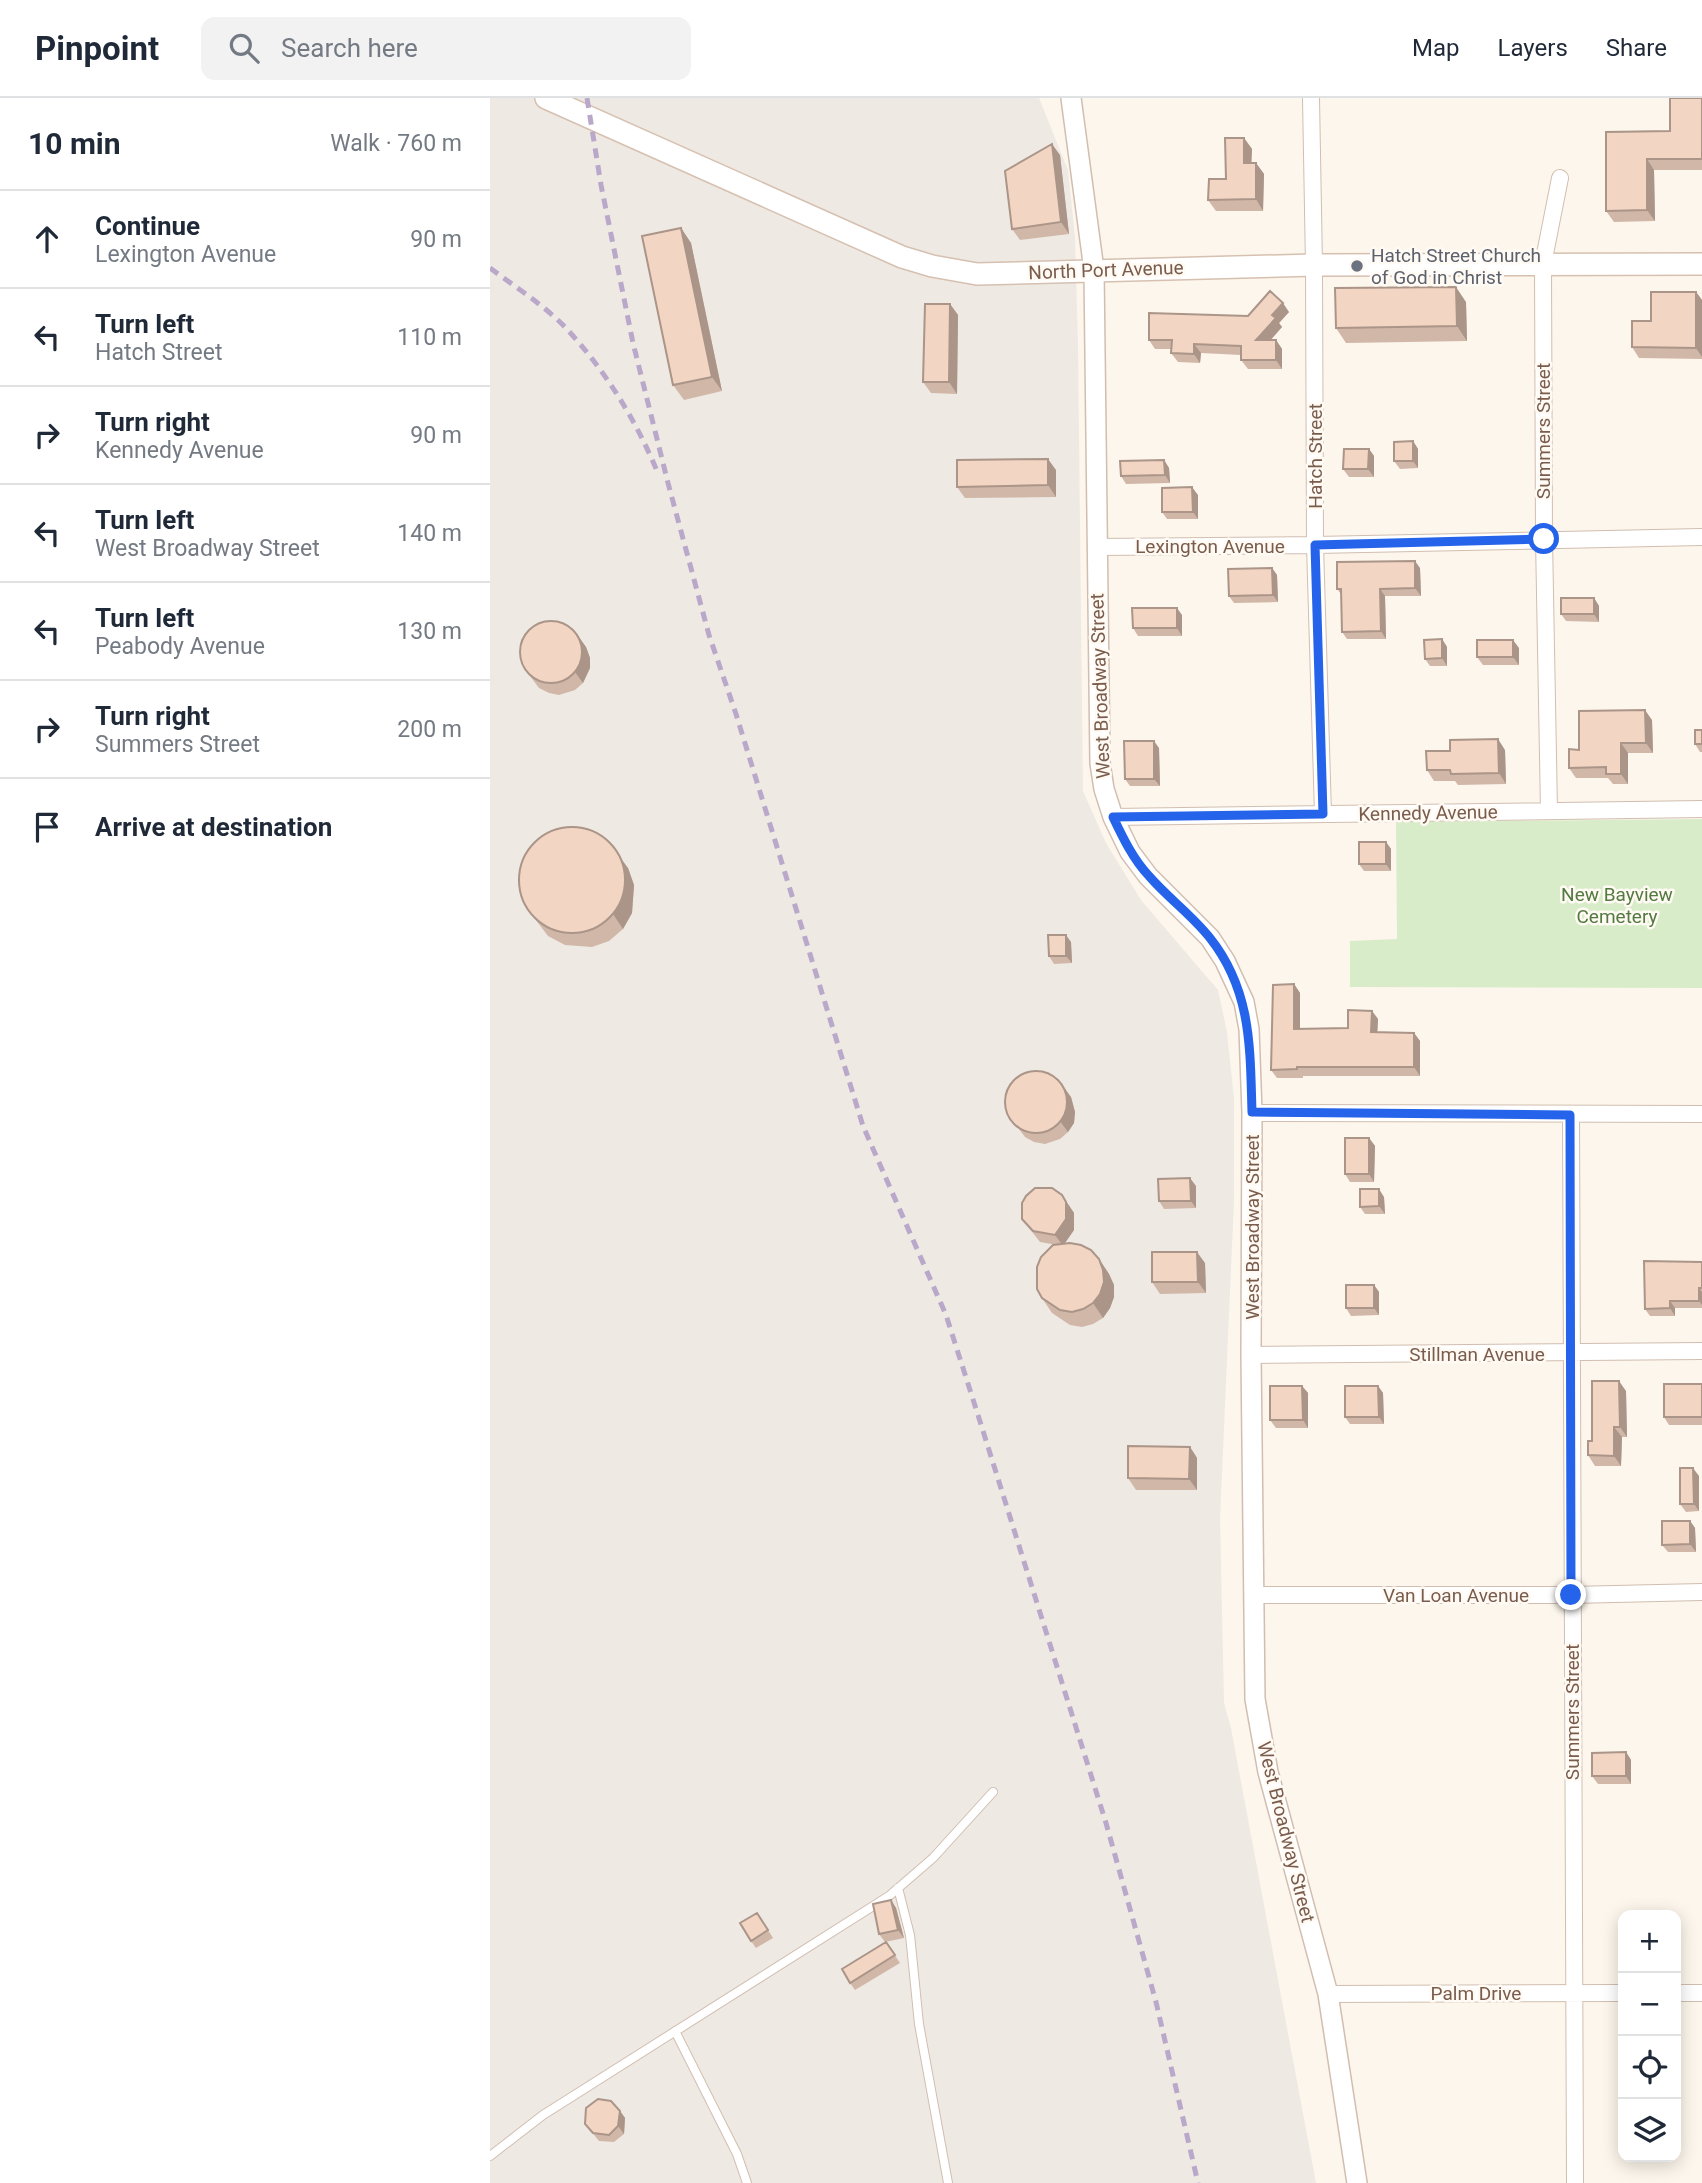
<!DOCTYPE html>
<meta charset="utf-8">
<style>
:root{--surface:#fff;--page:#f2f2f3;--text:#1f2937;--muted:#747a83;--line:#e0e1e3}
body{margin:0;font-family:Roboto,sans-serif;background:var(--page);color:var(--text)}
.controls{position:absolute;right:21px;bottom:21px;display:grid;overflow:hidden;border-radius:14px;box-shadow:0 4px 18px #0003}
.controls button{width:63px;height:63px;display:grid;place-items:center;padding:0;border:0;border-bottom:2px solid var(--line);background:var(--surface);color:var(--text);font:35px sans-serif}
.stop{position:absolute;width:21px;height:21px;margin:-16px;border:5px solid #2563eb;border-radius:50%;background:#fff}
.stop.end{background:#2563eb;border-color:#fff;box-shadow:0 2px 7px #0008}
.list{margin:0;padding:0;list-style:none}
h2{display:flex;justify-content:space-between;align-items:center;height:91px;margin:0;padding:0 28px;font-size:30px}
h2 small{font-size:23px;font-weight:400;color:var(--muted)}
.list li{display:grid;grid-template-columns:46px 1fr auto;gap:21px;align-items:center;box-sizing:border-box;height:98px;padding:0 28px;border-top:2px solid var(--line)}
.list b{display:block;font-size:26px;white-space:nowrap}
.list p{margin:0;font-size:23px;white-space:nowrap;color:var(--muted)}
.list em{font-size:23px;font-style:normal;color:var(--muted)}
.icon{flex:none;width:38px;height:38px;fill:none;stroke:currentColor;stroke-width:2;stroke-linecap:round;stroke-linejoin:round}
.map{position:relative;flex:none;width:1212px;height:2085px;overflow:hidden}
header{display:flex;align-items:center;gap:42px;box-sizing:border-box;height:98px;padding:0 35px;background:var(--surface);border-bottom:2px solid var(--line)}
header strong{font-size:33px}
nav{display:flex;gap:38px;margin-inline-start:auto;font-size:24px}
.search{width:490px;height:63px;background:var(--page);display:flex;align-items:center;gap:18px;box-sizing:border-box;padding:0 24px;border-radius:14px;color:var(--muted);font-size:26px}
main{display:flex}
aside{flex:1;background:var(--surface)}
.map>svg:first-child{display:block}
.industrial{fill:#efe9e4}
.green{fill:#d8ecc9}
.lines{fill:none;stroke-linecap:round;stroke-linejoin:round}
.service-casing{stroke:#d1beb0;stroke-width:10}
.minor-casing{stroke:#d1beb0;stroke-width:18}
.tertiary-casing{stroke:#d1beb0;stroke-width:22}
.secondary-casing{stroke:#d6c0b0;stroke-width:24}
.service{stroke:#fff;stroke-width:8}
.minor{stroke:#fff;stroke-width:16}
.tertiary{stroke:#fff;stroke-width:19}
.secondary{stroke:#fff;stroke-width:21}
.rail{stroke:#b9a8c9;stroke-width:5;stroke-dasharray:10 7;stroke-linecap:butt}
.wall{fill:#d1b7a8}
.shaded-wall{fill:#aa9588}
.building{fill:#f3d5c3;stroke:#aa9588;stroke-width:2}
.route{stroke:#2563eb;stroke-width:9}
.worship-dot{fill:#6b7280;stroke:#fffaf3;stroke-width:2.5}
.labels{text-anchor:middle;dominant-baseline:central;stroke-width:5;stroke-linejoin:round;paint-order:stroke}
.worship-label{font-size:19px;fill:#5b616d;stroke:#fffaf3;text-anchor:start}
.street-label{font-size:19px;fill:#7a5c4d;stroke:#fffaf3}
.park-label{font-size:19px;fill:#537a41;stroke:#fffaf3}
</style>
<header>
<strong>Pinpoint</strong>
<div class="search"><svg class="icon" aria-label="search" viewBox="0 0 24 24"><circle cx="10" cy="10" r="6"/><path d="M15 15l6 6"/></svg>Search here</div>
<nav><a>Map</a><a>Layers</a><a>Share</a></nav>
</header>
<main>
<aside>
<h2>10 min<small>Walk · 760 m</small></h2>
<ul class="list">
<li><svg class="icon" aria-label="ahead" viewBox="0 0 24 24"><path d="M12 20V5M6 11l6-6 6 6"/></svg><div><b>Continue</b><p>Lexington Avenue</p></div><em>90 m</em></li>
<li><svg class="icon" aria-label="left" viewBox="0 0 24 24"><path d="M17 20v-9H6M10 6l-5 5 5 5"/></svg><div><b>Turn left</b><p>Hatch Street</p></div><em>110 m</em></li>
<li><svg class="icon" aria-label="right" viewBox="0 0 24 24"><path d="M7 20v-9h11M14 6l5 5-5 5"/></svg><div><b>Turn right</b><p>Kennedy Avenue</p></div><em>90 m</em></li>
<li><svg class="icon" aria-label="left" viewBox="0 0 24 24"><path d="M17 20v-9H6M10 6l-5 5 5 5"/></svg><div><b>Turn left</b><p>West Broadway Street</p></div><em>140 m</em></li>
<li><svg class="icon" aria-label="left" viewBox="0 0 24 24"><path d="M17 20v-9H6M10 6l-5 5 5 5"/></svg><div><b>Turn left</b><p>Peabody Avenue</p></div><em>130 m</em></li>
<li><svg class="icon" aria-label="right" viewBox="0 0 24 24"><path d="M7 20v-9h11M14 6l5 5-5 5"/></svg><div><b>Turn right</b><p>Summers Street</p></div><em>200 m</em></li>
<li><svg class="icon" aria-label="arrive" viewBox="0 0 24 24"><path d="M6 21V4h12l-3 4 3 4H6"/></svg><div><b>Arrive at destination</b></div></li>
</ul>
</aside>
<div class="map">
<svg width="1212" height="2085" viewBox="0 0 1212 2085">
<rect width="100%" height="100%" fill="#fdf6ec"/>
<path class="industrial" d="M0,0h549l29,72 7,67 3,108 5,446 23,52 35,57 77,90 9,42 7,67v102l-14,318 4,184 7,25 85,455h-826z"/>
<path class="green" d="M1212,721v169l-352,-1v-46l47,-2 -1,-117z"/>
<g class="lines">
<defs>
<path id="service" d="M408,1790l12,47 9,89 29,159
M185,1933l62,123 10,29
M0,2058l53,-41 346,-219 44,-38 60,-66"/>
<path id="minor" d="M821,0l3,167 1,280 8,269
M606,449l219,-2 387,-8
M1059,713l-5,-272 -1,-275 17,-86
M623,719l589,-8
M762,1015l450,1
M1081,1017l4,1068
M761,1257l451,-4
M763,1497h318l131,-3
M1186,1895h26
M838,1896l295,-1"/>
<path id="tertiary" d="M581,0l23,172 6,493 4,26 9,28 17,35 18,24 62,62 15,23 19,41 5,27 3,84 -1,242 4,344 13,73 60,222 29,189"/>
<path id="secondary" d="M56,0l356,159 30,9 45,8 337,-9 388,-1"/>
</defs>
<use href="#service" class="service-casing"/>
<use href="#minor" class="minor-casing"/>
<use href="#tertiary" class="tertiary-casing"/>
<use href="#secondary" class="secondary-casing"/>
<use href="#service" class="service"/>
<use href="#minor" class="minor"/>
<use href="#tertiary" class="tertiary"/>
<use href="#secondary" class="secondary"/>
<path class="rail" d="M97,0l14,87 32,158 35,140 41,152 27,79 127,412 83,189 32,100 128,408 50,179 42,181
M0,170c24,18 52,36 73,57 40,42 72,93 94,146"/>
</g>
<path class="wall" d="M1212,0v72h-48l1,51 -41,1 -8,-11v-79l64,-1z
M754,40l8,11 -1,14h5l8,11 -1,37h-47l-8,-11 18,-21z
M570,57l9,79 -49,6 -8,-11z
M191,130l10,15 31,148 -38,9 -11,-15z
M1206,194l6,8v59l-63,-1 -7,-11 19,-26z
M976,204l1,39 -121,2 -10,-15z
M460,206l8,11 -1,79 -26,-1 -8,-11z
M799,214l-10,11 3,4 -11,13h5l6,9v20h-34l-7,-9v-5l-40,-2 -1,10 -22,-1 -7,-9v-4h-16l-6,-9 99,-24z
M923,343l5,8v19l-18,1 -6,-8z
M879,351l5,7v21h-25l-6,-8z
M674,362l5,8 1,15 -44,1 -5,-8z
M566,372v27l-91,1 -8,-11z
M708,397v24h-31l-5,-7z
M782,470l5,7 1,27 -44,1 -5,-7z
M930,470l1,28h-36l1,43h-39l-5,-7 -1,-38 -4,-5z
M1104,500l5,8v16l-33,-1 -5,-7z
M692,517v21h-44l-5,-8z
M88,538l8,11 4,11v10l-7,15 -8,7 -16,5 -10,-2 -10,-5 -15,-20z
M952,541l5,8v19h-17l-5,-7z
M1029,550v17h-36l-6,-8z
M1162,622l1,33h-25v31h-15l-5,-6h-32l-7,-10 10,-18z
M1212,632v22h-2l-5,-8z
M669,650l1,38h-30l-5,-7z
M1015,652l1,34 -48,1 -3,-4h-21l-7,-11z
M896,744l5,7v22h-27l-5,-7z
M138,770l6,17 -2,28 -9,16 -14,12 -17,6 -27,-2 -17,-9 -22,-29z
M581,844l1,21 -18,1 -5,-8z
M804,886l6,9v35h48l24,-17 6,8 -1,13 37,1 6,8v35h-117v2h-26l-6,-8z
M581,999l4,15 -1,11 -6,9 -8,7 -15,5 -11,-2 -9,-5 -15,-20z
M879,1040l6,8 -1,36h-24l-5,-8z
M706,1088v22l-32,1 -5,-8z
M572,1097l12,18v17l-10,14 35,15 10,15 5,11v12l-4,11 -7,10 -10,6 -11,3 -12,-2 -18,-12 -10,-15 15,-53 -17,-3 -18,-23z
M894,1099l1,17h-20l-5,-7z
M1212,1164v46h-27v8h-25l-5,-7z
M715,1165l1,30 -46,1 -8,-12z
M884,1187l5,7v23l-28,1 -5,-8z
M1212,1286v41h-33l-5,-8z
M812,1288l6,7v35h-32l-6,-8z
M888,1288l5,7 1,31h-34l-5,-7z
M1136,1293l1,46h-5l-1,29h-26l-7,-11 4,-14z
M700,1349l7,11v32h-61l-8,-12z
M1209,1378v35l-13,1 -6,-8z
M1200,1423l5,7 1,24h-28l-6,-7z
M1136,1654l5,8v24h-33l-6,-8z
M401,1802l5,8 8,30 -19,4 -6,-8z
M267,1815l16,25 -17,10 -5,-7z
M396,1844l14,21 -45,27 -5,-7z
M130,2013l5,7 -1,16 -10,8 -15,-1 -14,-17z"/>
<path class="shaded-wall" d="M754,40l8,11 -1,25 -7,-11z
M562,46l8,11 9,79 -8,-12z
M1157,61l7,11 1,51 -8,-11z
M766,65l8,11 -1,37 -7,-12z
M191,130l10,15 31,148 -10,-14z
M966,189l10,15 1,39 -10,-15z
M1206,194l6,8v57l-6,-9z
M793,205l6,9 -10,11 3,4 -20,22 -6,-9 16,-25z
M460,206l8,11 -1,79 -8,-12z
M786,242l6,9v20l-6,-9z
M704,246l7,9 -1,10 -6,-9z
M923,343l5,8v19l-5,-7z
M879,351l5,7v21l-6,-8z
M558,361l8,11v27l-8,-12z
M674,362l5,8 1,15 -5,-8z
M702,389l6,8v24l-5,-7z
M925,463l5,7 1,28 -6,-8z
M782,470l5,7 1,27 -5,-7z
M890,491l5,7 1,43 -5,-8z
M1104,500l5,8v16l-5,-8z
M687,510l5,7v21l-5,-8z
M88,538l8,11 4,11v10l-7,15 -8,-11z
M952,541l5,8v19l-5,-8z
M1023,542l6,8v17l-6,-8z
M1155,612l7,10 1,33 -7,-10z
M1008,641l7,11 1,34 -7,-11z
M664,643l5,7 1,38 -6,-7z
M1131,645l7,10v31l-7,-10z
M896,744l5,7v22l-5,-7z
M127,755l11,15 6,17 -2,28 -9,16 -10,-15z
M576,837l5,7 1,21 -6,-7z
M804,886l6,9v44l-6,-8z
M882,913l6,8 -1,22 -6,-9z
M924,935l6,8v35l-6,-9z
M573,988l8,11 4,15 -1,11 -6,9 -8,-11z
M879,1040l6,8 -1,36 -5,-8z
M700,1080l6,8v22l-5,-7z
M889,1091l5,8 1,17 -6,-8z
M572,1097l12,18v17l-11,16 -8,-11z
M707,1154l8,11 1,30 -8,-11z
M609,1161l10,15 5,11v12l-4,11 -7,10 -10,-15z
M884,1187l5,7v23l-5,-7z
M1209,1190l3,4v13l-3,-4z
M1180,1203l5,7v8l-5,-8z
M1129,1283l7,10 1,46 -7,-10z
M812,1288l6,7v35l-5,-8z
M888,1288l5,7 1,31 -5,-7z
M1124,1329l8,10 -1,29 -7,-10z
M700,1349l7,11v32l-8,-11z
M1203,1370l6,8v35l-5,-7z
M1200,1423l5,7 1,24 -6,-8z
M1136,1654l5,8v24l-5,-8z
M401,1802l5,8 8,30 -6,-8z
M130,2013l5,7 -1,16 -6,-8z"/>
<path class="building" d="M1180,0h32v61h-55v51l-41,1v-79l64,-1z
M735,40h19v25h12v36l-48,1 1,-21h17z
M562,46l9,78 -49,7 -7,-58z
M191,130l31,149 -39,8 -31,-149z
M966,189l1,39 -121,2 -1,-40z
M780,193l13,12 -11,12 4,3 -20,22h20v20h-35v-14l-47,-2v10l-23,-1 1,-13h-23v-27l99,3z
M1161,194h45v56l-64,-1v-26h19z
M435,206h25l-1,78h-26z
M923,343v20h-19v-19z
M854,351h25l-1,20h-25z
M558,361v26l-91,2v-27z
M674,362l1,15 -44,1 -1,-15z
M702,389l1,25h-31v-24z
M925,463v27l-35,1 1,42 -39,1 -1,-43h-4v-27z
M782,470l1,27 -44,1 -1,-27z
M1071,500h33v16h-33z
M642,510h45v20h-44z
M30 554a31 31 0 1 1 62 0a31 31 0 1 1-62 0Z
M952,541v19l-17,1 -1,-19z
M987,542h36v17h-36z
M1155,612l1,33h-25v31h-15v-7l-37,1v-19l10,1v-39z
M1205,632h7v14h-7z
M1008,641l1,34 -48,1 -1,-4h-23l-1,-19h24v-11z
M634,643h30v38h-29z
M29 782a53 53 0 1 1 106 0a53 53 0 1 1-106 0Z
M869,744h27v22h-27z
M558,837h18v21h-17z
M804,886v45l54,-1v-18l24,1 -1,21 43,1v34h-117v2l-26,1 2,-85z
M515 1004a31 31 0 1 1 62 0a31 31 0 1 1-62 0Z
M855,1040h24v36h-24z
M700,1080l1,23h-32l-1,-22z
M545,1090h17l10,7 4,7v17l-11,16 -22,-4 -11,-12v-16l4,-7z
M870,1091h19v17l-19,1z
M580,1145l11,2 10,5 8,9 4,11 1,12 -4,12 -7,9 -10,6 -11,3 -12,-2 -18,-12 -5,-9v-22l4,-10 12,-12z
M662,1154h45l1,30h-46z
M1154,1163l58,1v26h-3v13h-29v7l-25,1z
M856,1187h28v23h-28z
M1102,1283h27l1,46h-6v29l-26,-1v-14h4z
M1174,1286h38v33h-38z
M780,1288h32l1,34h-33z
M855,1288h33l1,31h-34z
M638,1348l62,1 -1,32 -61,-1z
M1190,1370h13l1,36h-14z
M1172,1423h28v23l-28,1z
M1136,1654v24h-34v-23z
M401,1802l7,30 -19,4 -6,-30z
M267,1815l11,17 -17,11 -11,-18z
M396,1844l9,13 -45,28 -8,-14z
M108,2001l13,2 9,10 -2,15 -9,9 -16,-2 -8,-9 1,-16z"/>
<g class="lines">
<path class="route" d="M1054,441l-229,6 8,269 -210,3c10,21 20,42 36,59 19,22 43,39 61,62 42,53 40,111 42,174l318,3 1,480"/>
</g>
<circle class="worship-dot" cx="867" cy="168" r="7"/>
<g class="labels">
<g class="worship-label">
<text x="881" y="157">Hatch Street Church<tspan x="881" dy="22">of God in Christ</tspan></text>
</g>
<g class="street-label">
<text transform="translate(616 172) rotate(-2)">North Port Avenue</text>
<text transform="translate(1053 333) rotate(-90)">Summers Street</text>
<text transform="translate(825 358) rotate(-90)">Hatch Street</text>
<text x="720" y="448">Lexington Avenue</text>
<text transform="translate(610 588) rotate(-92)">West Broadway Street</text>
<text transform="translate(938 715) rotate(-1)">Kennedy Avenue</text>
<text transform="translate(762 1129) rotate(-90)">West Broadway Street</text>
<text x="987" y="1256">Stillman Avenue</text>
<text x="966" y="1497">Van Loan Avenue</text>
<text transform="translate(1082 1614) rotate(-90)">Summers Street</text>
<text transform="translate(796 1734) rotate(76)">West Broadway Street</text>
<text x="986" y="1895">Palm Drive</text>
</g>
<g class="park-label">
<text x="1127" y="796">New Bayview<tspan x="1127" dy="22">Cemetery</tspan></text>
</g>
</g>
</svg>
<div class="controls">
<button>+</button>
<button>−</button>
<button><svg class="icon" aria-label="locate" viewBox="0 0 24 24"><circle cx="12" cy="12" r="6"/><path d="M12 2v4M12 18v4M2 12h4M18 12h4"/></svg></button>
<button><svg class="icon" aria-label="layers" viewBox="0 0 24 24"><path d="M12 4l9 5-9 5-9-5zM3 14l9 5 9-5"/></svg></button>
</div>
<div class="stop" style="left:1054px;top:441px"></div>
<div class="stop end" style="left:1081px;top:1497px"></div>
</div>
</main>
